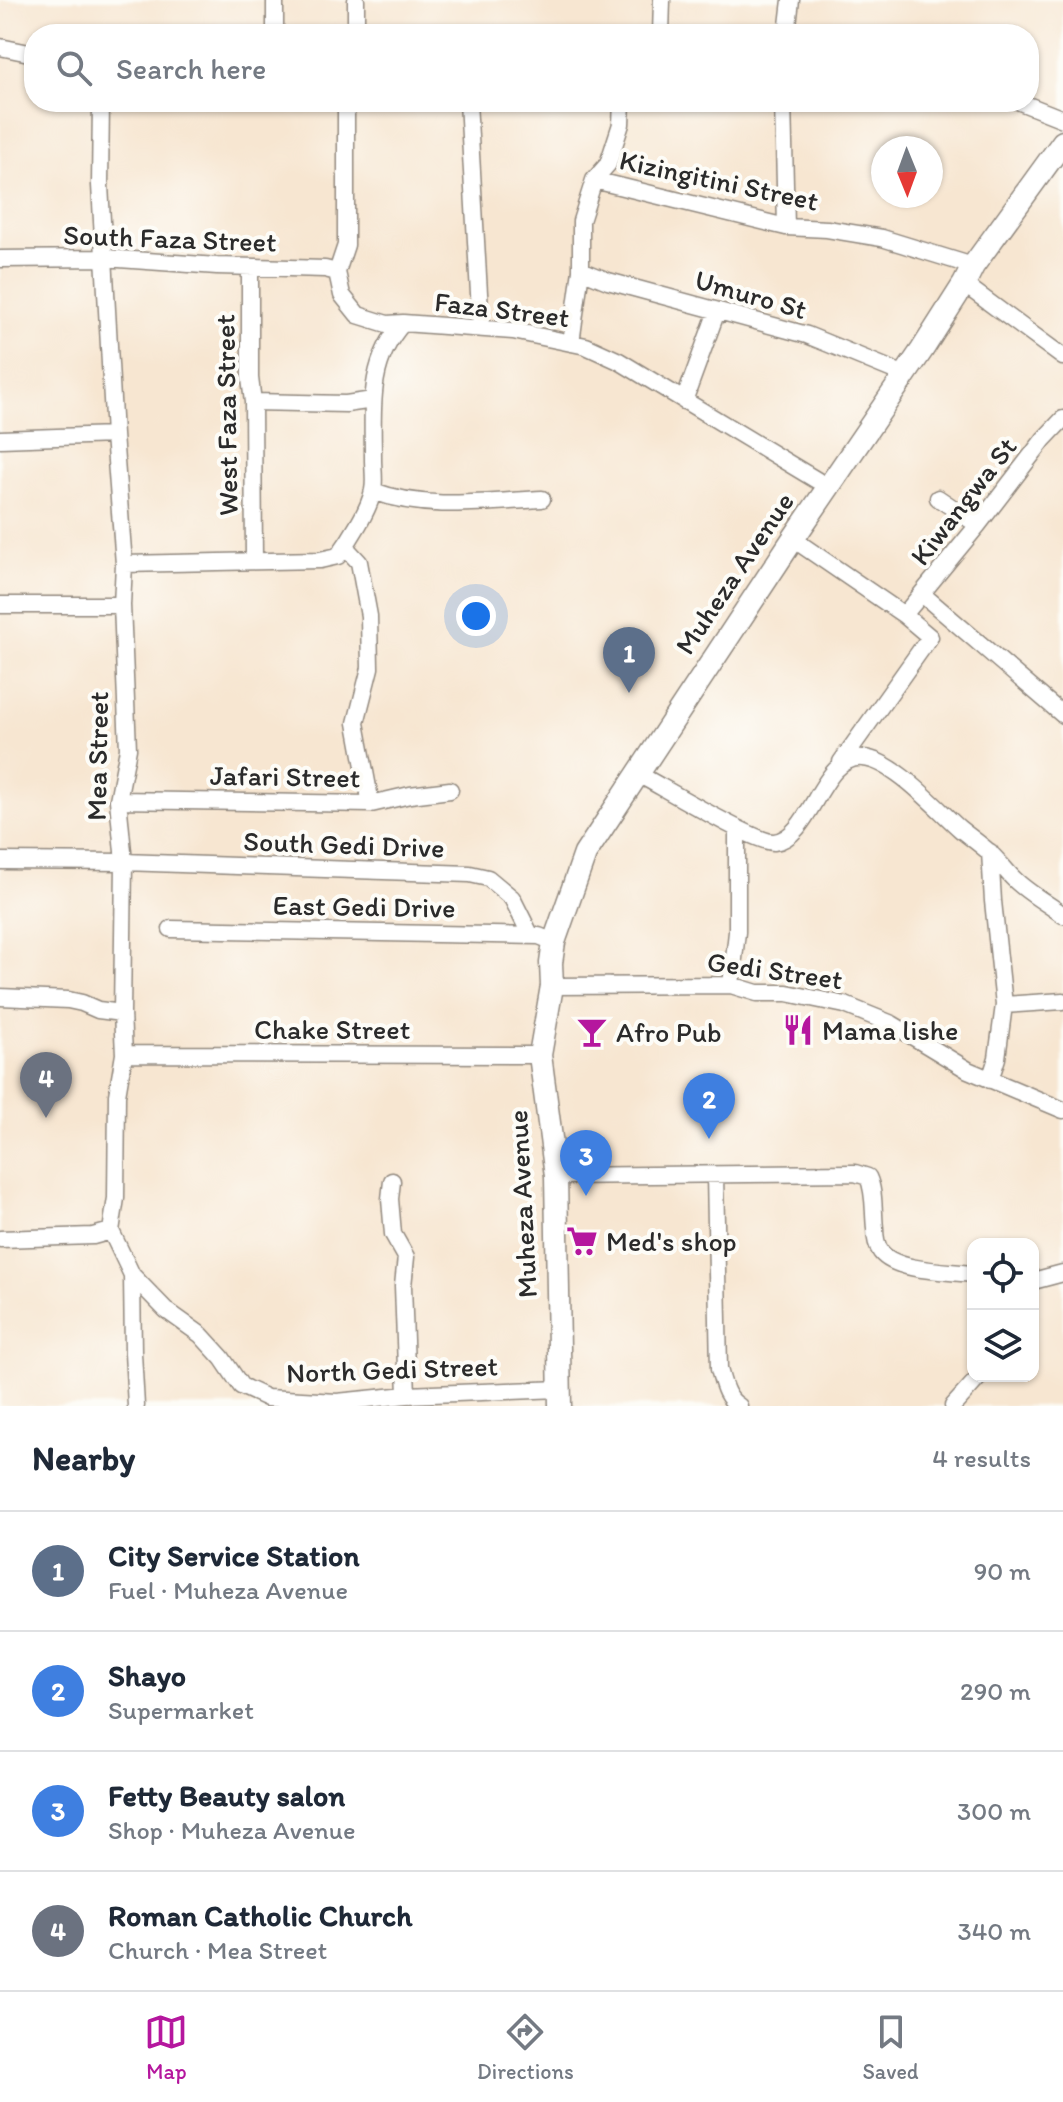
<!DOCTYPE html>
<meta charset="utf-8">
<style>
:root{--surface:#fff;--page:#f2f2f3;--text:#1f2937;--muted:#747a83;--line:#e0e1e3;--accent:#b5179e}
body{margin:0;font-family:Itim,sans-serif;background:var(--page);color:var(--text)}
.controls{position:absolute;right:24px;bottom:24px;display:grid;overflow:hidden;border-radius:16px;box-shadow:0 2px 6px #0004}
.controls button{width:72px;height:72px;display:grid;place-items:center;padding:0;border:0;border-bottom:2px solid var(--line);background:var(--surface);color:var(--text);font:40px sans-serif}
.compass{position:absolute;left:871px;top:136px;width:72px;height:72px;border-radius:50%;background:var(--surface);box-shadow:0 2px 6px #0004;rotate:179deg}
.you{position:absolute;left:476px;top:616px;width:28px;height:28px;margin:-20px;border:6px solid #fff;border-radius:50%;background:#1a73e8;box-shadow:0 0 0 12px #1a73e833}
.badge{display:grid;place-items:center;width:52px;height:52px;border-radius:50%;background:var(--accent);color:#fff;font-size:26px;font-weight:700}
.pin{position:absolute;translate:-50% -66px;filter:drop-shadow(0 2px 4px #0008)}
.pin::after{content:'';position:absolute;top:42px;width:28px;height:24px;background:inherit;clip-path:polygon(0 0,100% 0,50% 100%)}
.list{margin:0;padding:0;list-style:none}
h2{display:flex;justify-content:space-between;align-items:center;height:104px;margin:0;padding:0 32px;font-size:34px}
h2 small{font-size:26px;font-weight:400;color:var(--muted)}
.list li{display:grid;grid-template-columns:52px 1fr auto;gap:24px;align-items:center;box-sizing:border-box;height:120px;padding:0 32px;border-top:2px solid var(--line)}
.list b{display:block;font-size:30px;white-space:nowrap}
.list p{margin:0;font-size:26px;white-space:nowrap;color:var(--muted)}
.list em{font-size:26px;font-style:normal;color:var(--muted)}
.icon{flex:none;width:44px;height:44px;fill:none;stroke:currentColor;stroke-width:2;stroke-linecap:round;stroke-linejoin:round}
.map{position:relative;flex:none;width:1063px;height:1406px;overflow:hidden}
.search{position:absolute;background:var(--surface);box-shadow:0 2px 6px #0004;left:24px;right:24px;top:24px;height:88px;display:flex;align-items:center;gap:20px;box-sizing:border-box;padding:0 28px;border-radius:32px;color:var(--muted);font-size:30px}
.sheet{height:584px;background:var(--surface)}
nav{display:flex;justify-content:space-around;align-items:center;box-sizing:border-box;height:112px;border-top:2px solid var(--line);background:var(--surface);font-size:22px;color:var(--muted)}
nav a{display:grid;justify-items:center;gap:4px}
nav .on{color:var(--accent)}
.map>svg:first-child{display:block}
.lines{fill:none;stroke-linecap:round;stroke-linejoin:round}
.street-casing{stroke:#91887e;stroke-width:19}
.secondary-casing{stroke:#91887e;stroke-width:25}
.street{stroke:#fff;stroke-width:16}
.secondary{stroke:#fff;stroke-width:22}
.labels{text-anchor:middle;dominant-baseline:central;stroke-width:8;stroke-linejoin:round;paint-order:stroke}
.street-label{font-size:28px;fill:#2b2b2b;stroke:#fdfcf7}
.poi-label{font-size:28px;fill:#2b2b2b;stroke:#fdfcf7;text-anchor:start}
</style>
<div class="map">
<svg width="1063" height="1406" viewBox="0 0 1063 1406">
<rect width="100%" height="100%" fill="#fdfcf7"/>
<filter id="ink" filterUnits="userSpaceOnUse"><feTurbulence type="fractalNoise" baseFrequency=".0125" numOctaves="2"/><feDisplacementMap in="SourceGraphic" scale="16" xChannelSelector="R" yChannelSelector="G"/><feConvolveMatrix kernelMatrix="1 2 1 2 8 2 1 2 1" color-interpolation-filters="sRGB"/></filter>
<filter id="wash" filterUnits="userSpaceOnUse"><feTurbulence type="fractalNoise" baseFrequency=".006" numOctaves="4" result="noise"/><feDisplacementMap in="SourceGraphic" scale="32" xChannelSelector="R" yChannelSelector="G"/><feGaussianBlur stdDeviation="1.8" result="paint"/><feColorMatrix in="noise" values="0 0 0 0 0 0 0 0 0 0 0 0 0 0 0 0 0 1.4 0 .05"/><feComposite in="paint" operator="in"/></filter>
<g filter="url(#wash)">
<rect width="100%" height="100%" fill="#f7e6d1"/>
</g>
<g filter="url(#ink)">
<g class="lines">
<defs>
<path id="street" d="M356,0v34
M275,34v-34
M661,34l1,-34
M787,34l4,-34
M0,47l34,7
M101,102l-1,83 14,250 10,129 -2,41 6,144 -10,51 6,62 -2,151 2,41 -7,41 -1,103 -5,33 21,44 1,78 3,53
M346,102v143l-9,27 5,23 16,20 29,9 16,-1
M468,102l13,226
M783,102l3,125
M1020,102l43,17
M594,180l192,47 41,2 55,9 91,28
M0,259l105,-1 112,8 108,3 12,3
M250,268v110l3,24 1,159
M581,270l27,11 199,54 98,40
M964,284l99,73
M571,343l10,-73v-49l13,-41 14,-16 13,-40 1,-22
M684,401l33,-90
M253,402l93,2 27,-4
M0,439l114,-4
M373,491c53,20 113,11 169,8
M938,498l40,27
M793,539l111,76 26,22 -89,125
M345,547l14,15 10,54 1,52 -14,55 15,81
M124,564l196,-4 18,-4c11,-15 32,-47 35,-66 2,-9 0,-21 0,-31 0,-50 -6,-96 30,-136l110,8 73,15 33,15 209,126
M922,594l141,121
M0,605h122
M904,615l74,-90 66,-86 19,-20
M638,774c23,12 117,69 136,68 38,-4 47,-88 89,-84 31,2 74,51 97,71 10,8 20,15 29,23 9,8 16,18 25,27 14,14 33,24 49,36
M118,800l253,4 39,-9 40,-5
M990,852l3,49 11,104 -7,53 -7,22
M0,861l124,1 346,12 18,4 24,20 19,38
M171,929l368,7 15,6
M731,985l6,-53v-104
M552,986l179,-1 26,8h30l58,12 47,19 76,46 95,40
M0,997l68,3 14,3 16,7 24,3
M1004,1005l59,-4
M124,1054l416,1
M715,1175l4,194c4,14 7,30 20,37
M556,1176l299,-3 13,4c7,15 5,34 7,51 0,8 1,17 6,24 15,20 69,19 92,22
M392,1181l-2,18 3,35 13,23 -3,29 4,109
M0,1239l93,-3 18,-5
M132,1275l34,35 35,25 21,23 19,28 26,12 70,4 70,-7 153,-6
M1033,1281l30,-8
M953,1406l27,-30"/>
<path id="secondary" d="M560,1406l-4,-230 -16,-121 12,-69 -1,-23 3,-21 31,-88 208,-315 129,-189 42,-66 9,-18 90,-124"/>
</defs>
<use href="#street" class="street-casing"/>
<use href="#secondary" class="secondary-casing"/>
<use href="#street" class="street"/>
<use href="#secondary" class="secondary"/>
</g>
</g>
<defs>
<symbol id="restaurant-bare" viewBox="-9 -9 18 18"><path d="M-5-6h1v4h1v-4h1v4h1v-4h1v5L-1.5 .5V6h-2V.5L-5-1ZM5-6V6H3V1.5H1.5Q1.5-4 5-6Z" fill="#b5179e" stroke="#fdfcf7" stroke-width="2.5" paint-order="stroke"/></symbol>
<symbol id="bar-bare" viewBox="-9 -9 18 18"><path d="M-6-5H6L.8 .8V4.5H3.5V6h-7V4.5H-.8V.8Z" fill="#b5179e" stroke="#fdfcf7" stroke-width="2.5" paint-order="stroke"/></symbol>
<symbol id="supermarket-bare" viewBox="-9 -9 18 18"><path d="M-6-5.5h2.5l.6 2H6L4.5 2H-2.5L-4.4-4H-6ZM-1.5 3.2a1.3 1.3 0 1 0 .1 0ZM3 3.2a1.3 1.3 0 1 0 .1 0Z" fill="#b5179e" stroke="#fdfcf7" stroke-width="2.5" paint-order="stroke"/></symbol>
</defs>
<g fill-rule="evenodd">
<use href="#restaurant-bare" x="776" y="1008" width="44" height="44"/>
<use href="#bar-bare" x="570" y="1010" width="44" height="44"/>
<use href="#supermarket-bare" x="560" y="1219" width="44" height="44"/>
</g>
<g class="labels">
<g class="street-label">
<text transform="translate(719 180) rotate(12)">Kizingitini Street</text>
<text transform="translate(170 238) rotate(2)">South Faza Street</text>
<text transform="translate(751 294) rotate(16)">Umuro St</text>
<text transform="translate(502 309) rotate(7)">Faza Street</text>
<text transform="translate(226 415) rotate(-91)">West Faza Street</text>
<text transform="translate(963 501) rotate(-52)">Kiwangwa St</text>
<text transform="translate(734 573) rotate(-56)">Muheza Avenue</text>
<text transform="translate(97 756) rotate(-89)">Mea Street</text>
<text transform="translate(285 776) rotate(1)">Jafari Street</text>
<text transform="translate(344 844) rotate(2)">South Gedi Drive</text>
<text transform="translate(364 906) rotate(1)">East Gedi Drive</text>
<text transform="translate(775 970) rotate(8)">Gedi Street</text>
<text x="332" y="1029">Chake Street</text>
<text transform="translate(522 1204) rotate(-93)">Muheza Avenue</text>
<text transform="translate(392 1369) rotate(-2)">North Gedi Street</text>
</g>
<g class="poi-label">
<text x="822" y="1030">Mama lishe</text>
<text x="616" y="1032">Afro Pub</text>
<text x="606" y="1241">Med's shop</text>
</g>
</g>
</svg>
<div class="controls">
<button><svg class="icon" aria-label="locate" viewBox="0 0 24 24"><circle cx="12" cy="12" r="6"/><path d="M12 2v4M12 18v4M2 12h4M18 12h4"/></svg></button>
<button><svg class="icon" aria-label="layers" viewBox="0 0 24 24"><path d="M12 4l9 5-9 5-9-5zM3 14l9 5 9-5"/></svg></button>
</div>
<svg class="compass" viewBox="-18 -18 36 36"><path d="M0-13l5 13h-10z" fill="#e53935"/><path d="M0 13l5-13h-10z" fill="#747a83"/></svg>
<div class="you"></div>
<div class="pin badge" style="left:629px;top:693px;background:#5c6f8a">1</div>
<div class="pin badge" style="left:709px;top:1139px;background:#3f7fe0">2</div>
<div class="pin badge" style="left:586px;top:1196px;background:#3f7fe0">3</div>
<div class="pin badge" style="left:46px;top:1118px;background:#6b7280">4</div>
<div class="search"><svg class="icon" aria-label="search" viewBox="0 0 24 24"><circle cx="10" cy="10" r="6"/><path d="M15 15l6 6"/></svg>Search here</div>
</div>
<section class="sheet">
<h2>Nearby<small>4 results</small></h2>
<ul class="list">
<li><span class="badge" style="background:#5c6f8a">1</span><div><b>City Service Station</b><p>Fuel · Muheza Avenue</p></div><em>90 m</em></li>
<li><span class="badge" style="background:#3f7fe0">2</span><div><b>Shayo</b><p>Supermarket</p></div><em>290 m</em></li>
<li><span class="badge" style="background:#3f7fe0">3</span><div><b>Fetty Beauty salon</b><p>Shop · Muheza Avenue</p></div><em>300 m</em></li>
<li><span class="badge" style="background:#6b7280">4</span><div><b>Roman Catholic Church</b><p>Church · Mea Street</p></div><em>340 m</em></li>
</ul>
</section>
<nav>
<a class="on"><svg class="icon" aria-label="map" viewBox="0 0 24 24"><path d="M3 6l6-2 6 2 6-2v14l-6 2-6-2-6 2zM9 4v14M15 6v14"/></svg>Map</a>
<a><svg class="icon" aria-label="directions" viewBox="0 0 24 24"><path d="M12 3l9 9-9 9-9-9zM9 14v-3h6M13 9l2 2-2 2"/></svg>Directions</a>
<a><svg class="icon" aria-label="saved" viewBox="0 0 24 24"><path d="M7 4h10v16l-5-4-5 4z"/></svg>Saved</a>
</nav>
